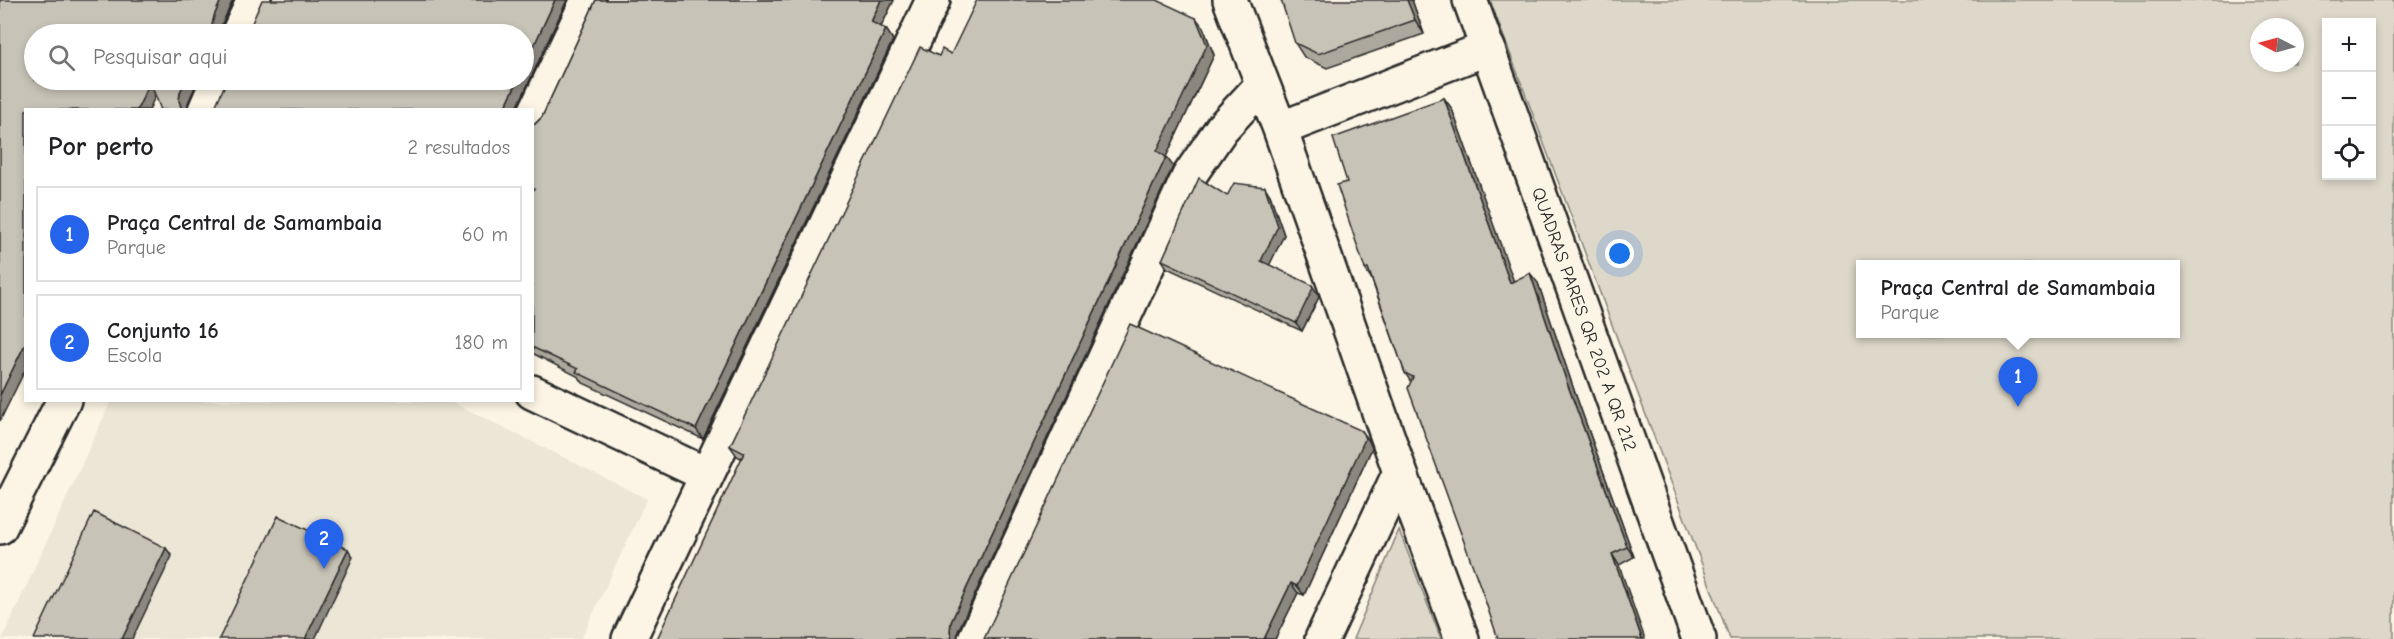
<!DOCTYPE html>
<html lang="pt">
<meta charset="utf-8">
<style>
:root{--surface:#fff;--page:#f2f2f2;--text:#202124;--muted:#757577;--line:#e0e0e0;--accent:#2563eb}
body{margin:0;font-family:"Comic Neue",sans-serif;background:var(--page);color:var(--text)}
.controls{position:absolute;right:18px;top:18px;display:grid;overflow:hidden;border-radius:0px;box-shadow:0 3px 9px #0003}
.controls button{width:54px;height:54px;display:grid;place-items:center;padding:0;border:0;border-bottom:2px solid var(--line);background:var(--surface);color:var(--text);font:30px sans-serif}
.compass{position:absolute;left:2250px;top:18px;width:54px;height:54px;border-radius:50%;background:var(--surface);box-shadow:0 3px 9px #0003;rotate:276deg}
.you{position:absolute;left:1620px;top:254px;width:21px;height:21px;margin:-15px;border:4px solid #fff;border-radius:50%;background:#1a73e8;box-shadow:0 0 0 9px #1a73e833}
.badge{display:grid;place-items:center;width:39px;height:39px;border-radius:50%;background:var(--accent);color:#fff;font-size:20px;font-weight:700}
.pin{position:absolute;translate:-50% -50px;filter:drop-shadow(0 2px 3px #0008)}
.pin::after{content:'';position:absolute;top:32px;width:21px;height:18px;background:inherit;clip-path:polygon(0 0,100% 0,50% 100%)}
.popup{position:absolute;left:1856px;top:260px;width:324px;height:78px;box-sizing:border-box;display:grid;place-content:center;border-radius:0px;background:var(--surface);filter:drop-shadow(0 2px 4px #0005);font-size:20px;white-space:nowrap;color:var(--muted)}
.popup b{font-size:22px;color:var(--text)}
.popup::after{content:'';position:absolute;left:50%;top:100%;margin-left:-12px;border:12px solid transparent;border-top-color:var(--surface)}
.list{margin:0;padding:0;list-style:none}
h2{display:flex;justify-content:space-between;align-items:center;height:78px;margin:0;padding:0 24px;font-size:26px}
h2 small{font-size:20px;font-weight:400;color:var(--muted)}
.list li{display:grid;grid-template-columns:39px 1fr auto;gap:18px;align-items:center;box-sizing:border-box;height:96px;margin:0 12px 12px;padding:0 12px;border:2px solid var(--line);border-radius:0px}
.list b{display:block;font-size:22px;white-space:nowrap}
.list p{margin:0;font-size:20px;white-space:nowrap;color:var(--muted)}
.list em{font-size:20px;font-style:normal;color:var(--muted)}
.icon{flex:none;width:33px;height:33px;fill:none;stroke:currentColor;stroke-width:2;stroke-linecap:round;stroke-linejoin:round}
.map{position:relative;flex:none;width:2394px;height:639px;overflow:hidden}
.search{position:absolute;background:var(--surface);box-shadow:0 3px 9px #0003;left:24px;top:24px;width:510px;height:66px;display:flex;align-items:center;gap:15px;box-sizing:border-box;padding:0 21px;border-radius:33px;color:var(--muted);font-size:22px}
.panel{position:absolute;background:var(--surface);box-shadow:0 3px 9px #0003;left:24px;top:108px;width:510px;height:294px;border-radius:0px}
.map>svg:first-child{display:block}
.built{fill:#ece6d7}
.green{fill:#ded8ca;stroke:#84827a;stroke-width:1.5;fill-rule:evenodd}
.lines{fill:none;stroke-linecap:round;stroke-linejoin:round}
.minor-casing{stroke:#2b2b2b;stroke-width:38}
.tertiary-casing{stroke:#2b2b2b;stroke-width:38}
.minor{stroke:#fcf5e5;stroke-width:33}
.tertiary{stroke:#fcf5e5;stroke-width:33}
.wall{fill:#aca89d;stroke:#2b2b2b;stroke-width:1.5}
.shaded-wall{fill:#8c8880;stroke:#2b2b2b;stroke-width:1.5}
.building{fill:#c8c3b7;stroke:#2b2b2b;stroke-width:1.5}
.labels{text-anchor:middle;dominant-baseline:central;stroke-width:4.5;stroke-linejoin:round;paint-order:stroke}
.street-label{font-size:18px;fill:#2b2b2b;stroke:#fcf5e5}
</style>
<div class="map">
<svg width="2394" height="639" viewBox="0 0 2394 639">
<rect width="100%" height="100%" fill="#fcf5e5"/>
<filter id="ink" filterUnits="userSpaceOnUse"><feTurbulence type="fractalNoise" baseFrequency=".0167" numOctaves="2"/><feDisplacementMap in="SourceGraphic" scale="12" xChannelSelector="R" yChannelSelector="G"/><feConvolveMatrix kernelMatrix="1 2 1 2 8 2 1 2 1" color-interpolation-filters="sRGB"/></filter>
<g filter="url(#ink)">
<path class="built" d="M111,401h339l197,98 -66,140h-579z"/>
<path class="green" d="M1490,0h904v639h-664zM2326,22h46v154h-46zM2259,27h36v36h-36zM1860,264h316v70h-316z
M1399,530l42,109h-88z"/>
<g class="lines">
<defs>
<path id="minor" d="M1230,0l50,129 120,343 62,167
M238,34l16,-34
M205,110l13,-30
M532,119l56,-119
M1280,129l208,-81
M532,392l175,83
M0,527l64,-127
M629,639l304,-639
M975,639l214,-463 33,-48 40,-43
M1322,639l78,-167"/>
<g id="tertiary">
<path id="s1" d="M1470,0l229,639"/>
</g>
</defs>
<use href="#minor" class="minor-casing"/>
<use href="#tertiary" class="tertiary-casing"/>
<use href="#minor" class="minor"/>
<use href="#tertiary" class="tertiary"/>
</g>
<path class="wall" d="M596,0h298l-13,27 5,2 7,11 -190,399 -120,-56 -4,-6 -47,-24v-228l3,-1 7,-7z
M1412,0l12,34 -97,34 -23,-11 -9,-14z
M1203,27l11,28 -48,102 7,9 -215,465 -217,-173 -4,-2 -7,-10 209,-390 12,-2z
M1444,98l8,11 61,172 25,2 37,110 59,164 -15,8 -208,-183 -6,-9 -34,-95 -6,-9z
M1270,195l14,40 -15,30 48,28 2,4 -17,34 -135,-63 -5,-8z
M1362,431l7,10 3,7 -68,147 -6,-2 -23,46h-291z"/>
<path class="shaded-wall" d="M221,0h12l-12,26 -2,8h-3l-4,-9 2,-9z
M555,0h12l-51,110h-10l2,-9 10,-21h6v-13z
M881,0h13l-16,32 -7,-10z
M1407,0h5l12,34 -9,-14z
M1196,18l7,9 11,28 -50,106 -7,-10z
M886,29l7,11 -190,399 -7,-10z
M186,80h12l-10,23 -1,7h-5l-3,-9 1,-9z
M150,82l7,10 -8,18h-12z
M1444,98l8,11 66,184 -8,-10z
M1166,157l7,9 -215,465 -1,8h-5l-2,-8 1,-9z
M1265,187l5,8 14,40 -17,35 -6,-9z
M1530,273l8,10 37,110 59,164 -7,-10 -60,-164z
M1312,285l5,8 2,4 -17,34 -6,-8z
M26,342v26l-26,53v-26z
M1362,431l7,10 3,7 -68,147 -7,-9z
M166,548l6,8 -40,83h-10z
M348,549l5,8 -38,82h-10z
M1612,554l7,11 26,74h-3z
M1291,583l7,10 -23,46h-11z"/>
<path class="building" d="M0,0h221l-7,16 -2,9 4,9h-182v46h152l-6,12 -1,9 3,9h-21l-11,-28 -13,28h-111v232l-26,53z
M262,0h293l-31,67v-33h-279l3,-2z
M596,0h285l-10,22 15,7 -190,400 -120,-57 2,-3 -46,-22v-156l2,-2 -2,-1v-63l3,-1 7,-7z
M977,0h180l39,18 11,27 -50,106 9,6 -215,465 -1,9 2,8h-295l87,-186 -14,-7 190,-399 19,9 3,-7 9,5z
M1281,0h126l8,20 -97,34 -23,-11z
M227,80h291l-10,21 -2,9h-293l2,-3z
M1444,98l66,185 20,-10 37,110 60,164 -15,7 30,85h-144l-15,-45 -75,-206 5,-11 -8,-4 -37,-105 -3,1 -28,-84 10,-3 -14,-44z
M1199,178l28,18 7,-13 31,4 13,39 -17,35 51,24 1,3 -17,35 -134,-63z
M1130,324l232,107 3,8 -68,147 -6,-3 -27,56h-280z
M94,512l72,36 -44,91h-88z
M278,516l70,33 -43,90h-86z"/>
</g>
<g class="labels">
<g class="street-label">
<text stroke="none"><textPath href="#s1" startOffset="339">QUADRAS PARES QR 202 A QR 212</textPath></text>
</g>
</g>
</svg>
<div class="controls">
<button>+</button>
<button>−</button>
<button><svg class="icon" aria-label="locate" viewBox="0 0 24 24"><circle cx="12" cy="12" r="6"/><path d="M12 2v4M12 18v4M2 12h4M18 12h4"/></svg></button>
</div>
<svg class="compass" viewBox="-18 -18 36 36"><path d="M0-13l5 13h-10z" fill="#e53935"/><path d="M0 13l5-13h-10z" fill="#757577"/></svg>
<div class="you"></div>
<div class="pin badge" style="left:2018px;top:407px">1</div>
<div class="popup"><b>Praça Central de Samambaia</b>Parque</div>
<div class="pin badge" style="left:324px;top:569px">2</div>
<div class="search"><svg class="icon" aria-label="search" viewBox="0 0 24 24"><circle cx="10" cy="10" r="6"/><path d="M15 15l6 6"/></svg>Pesquisar aqui</div>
<section class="panel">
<h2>Por perto<small>2 resultados</small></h2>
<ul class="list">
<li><span class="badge">1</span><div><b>Praça Central de Samambaia</b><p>Parque</p></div><em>60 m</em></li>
<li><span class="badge">2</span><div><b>Conjunto 16</b><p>Escola</p></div><em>180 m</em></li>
</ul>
</section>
</div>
